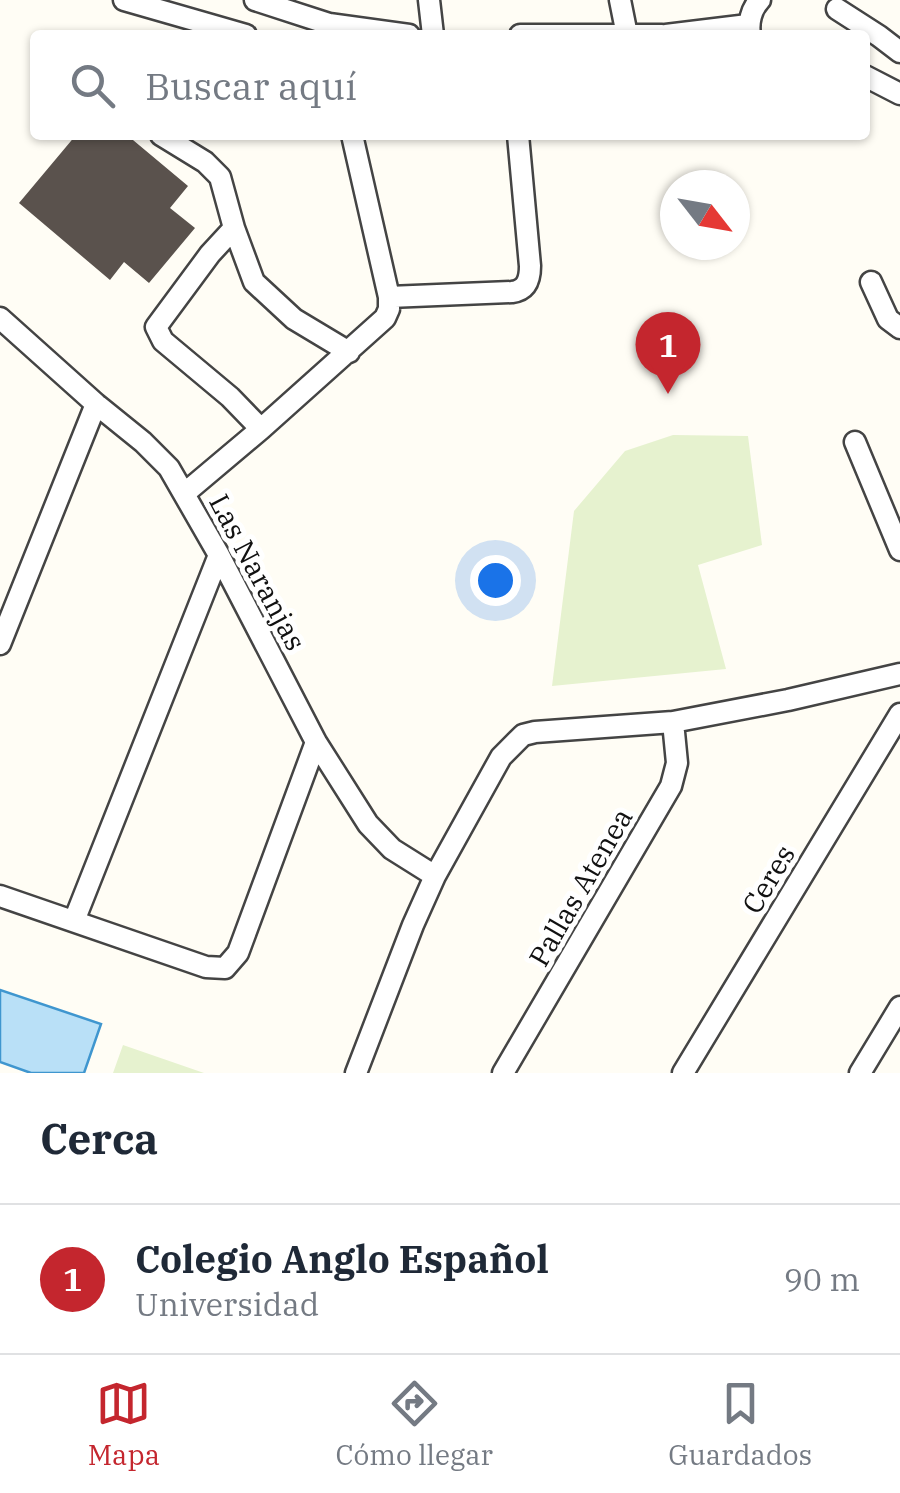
<!DOCTYPE html>
<html lang="es">
<meta charset="utf-8">
<style>
:root{--surface:#fff;--page:#f6f6f7;--text:#1f2937;--muted:#747a83;--line:#e0e1e3;--accent:#c4262e}
body{margin:0;font-family:"IBM Plex Serif",serif;background:var(--page);color:var(--text)}
.compass{position:absolute;left:660px;top:170px;width:90px;height:90px;border-radius:50%;background:var(--surface);box-shadow:0 2px 8px #0004;rotate:121deg}
.you{position:absolute;left:495px;top:580px;width:35px;height:35px;margin:-25px;border:8px solid #fff;border-radius:50%;background:#1a73e8;box-shadow:0 0 0 15px #1a73e833}
.badge{display:grid;place-items:center;width:65px;height:65px;border-radius:50%;background:var(--accent);color:#fff;font-size:32px;font-weight:700}
.pin{position:absolute;translate:-50% -82px;filter:drop-shadow(0 2px 5px #0008)}
.pin::after{content:'';position:absolute;top:52px;width:35px;height:30px;background:inherit;clip-path:polygon(0 0,100% 0,50% 100%)}
.list{margin:0;padding:0;list-style:none}
h2{display:flex;justify-content:space-between;align-items:center;height:130px;margin:0;padding:0 40px;font-size:42px}
h2 small{font-size:32px;font-weight:400;color:var(--muted)}
.list li{display:grid;grid-template-columns:65px 1fr auto;gap:30px;align-items:center;box-sizing:border-box;height:150px;padding:0 40px;border-top:2px solid var(--line)}
.list b{display:block;font-size:38px;white-space:nowrap}
.list p{margin:0;font-size:32px;white-space:nowrap;color:var(--muted)}
.list em{font-size:32px;font-style:normal;color:var(--muted)}
.icon{flex:none;width:55px;height:55px;fill:none;stroke:currentColor;stroke-width:2;stroke-linecap:round;stroke-linejoin:round}
.map{position:relative;flex:none;width:900px;height:1073px;overflow:hidden}
.search{position:absolute;background:var(--surface);box-shadow:0 2px 8px #0004;left:30px;right:30px;top:30px;height:110px;display:flex;align-items:center;gap:25px;box-sizing:border-box;padding:0 35px;border-radius:10px;color:var(--muted);font-size:38px}
.sheet{height:280px;background:var(--surface)}
nav{display:flex;justify-content:space-around;align-items:center;box-sizing:border-box;height:140px;border-top:2px solid var(--line);background:var(--surface);font-size:28px;color:var(--muted)}
nav a{display:grid;justify-items:center;gap:5px}
nav .on{color:var(--accent)}
.map>svg:first-child{display:block}
.pitch{fill:#e6f2cf}
.water{fill:#b9e0f7;stroke:#3f96cf;stroke-width:2.5}
.building{fill:#5a524d}
.lines{fill:none;stroke-linecap:round;stroke-linejoin:round}
.minor-casing{stroke:#444;stroke-width:25}
.minor{stroke:#fff;stroke-width:20}
.labels{text-anchor:middle;dominant-baseline:central;stroke-width:10;stroke-linejoin:round;paint-order:stroke}
.street-label{font-size:28px;fill:#111;stroke:#fff}
</style>
<div class="map">
<svg width="900" height="1073" viewBox="0 0 900 1073">
<rect width="100%" height="100%" fill="#fffdf5"/>
<path class="pitch" d="M673,435l75,1 14,109 -64,20 28,104 -174,17 22,-175 51,-60z
M123,1045l81,28h-91z"/>
<path class="water" d="M0,990l101,34 -17,49h-53l-31,-11z"/>
<path class="building" d="M76,135h51l61,51 -18,22 25,20 -46,55 -25,-21 -14,18 -91,-77z"/>
<g class="lines">
<defs>
<path id="minor" d="M124,0l122,35
M255,0l74,24 80,11
M429,0l4,35
M620,0l7,35
M837,9l42,27 21,16
M520,35h142
M666,35l82,-10
M750,35c-2,-12 1,-26 10,-35
M865,76l35,18
M161,135l44,27 15,15 14,51
M871,282l17,37 12,9
M389,297l123,-5c15,-2 18,-13 18,-26l-12,-131
M0,318l96,86 47,38 26,26 50,87 97,187 52,82 24,25 43,27
M261,429l-31,-32 -67,-56 -7,-14 54,-73 24,-26 20,54 40,37 55,33
M855,442l45,108
M185,493l76,-64 124,-111 4,-9v-12l-37,-162
M0,644l96,-240
M0,896l206,71 19,1 13,-15 78,-211
M74,921l145,-366
M356,1073l57,-148 22,-49 66,-119 22,-22 12,-3 138,-10 115,-22 112,-26
M503,1073l168,-287 6,-23 -4,-41
M683,1073l217,-359
M860,1073l40,-66"/>
</defs>
<use href="#minor" class="minor-casing"/>
<use href="#minor" class="minor"/>
</g>
<g class="labels">
<g class="street-label">
<text transform="translate(258 572) rotate(62)">Las Naranjas</text>
<text transform="translate(768 879) rotate(-59)">Ceres</text>
<text transform="translate(580 887) rotate(-60)">Pallas Atenea</text>
</g>
</g>
</svg>
<svg class="compass" viewBox="-18 -18 36 36"><path d="M0-13l5 13h-10z" fill="#e53935"/><path d="M0 13l5-13h-10z" fill="#747a83"/></svg>
<div class="you"></div>
<div class="pin badge" style="left:668px;top:394px">1</div>
<div class="search"><svg class="icon" aria-label="search" viewBox="0 0 24 24"><circle cx="10" cy="10" r="6"/><path d="M15 15l6 6"/></svg>Buscar aquí</div>
</div>
<section class="sheet">
<h2>Cerca<small></small></h2>
<ul class="list">
<li><span class="badge">1</span><div><b>Colegio Anglo Español</b><p>Universidad</p></div><em>90 m</em></li>
</ul>
</section>
<nav>
<a class="on"><svg class="icon" aria-label="map" viewBox="0 0 24 24"><path d="M3 6l6-2 6 2 6-2v14l-6 2-6-2-6 2zM9 4v14M15 6v14"/></svg>Mapa</a>
<a><svg class="icon" aria-label="directions" viewBox="0 0 24 24"><path d="M12 3l9 9-9 9-9-9zM9 14v-3h6M13 9l2 2-2 2"/></svg>Cómo llegar</a>
<a><svg class="icon" aria-label="saved" viewBox="0 0 24 24"><path d="M7 4h10v16l-5-4-5 4z"/></svg>Guardados</a>
</nav>
